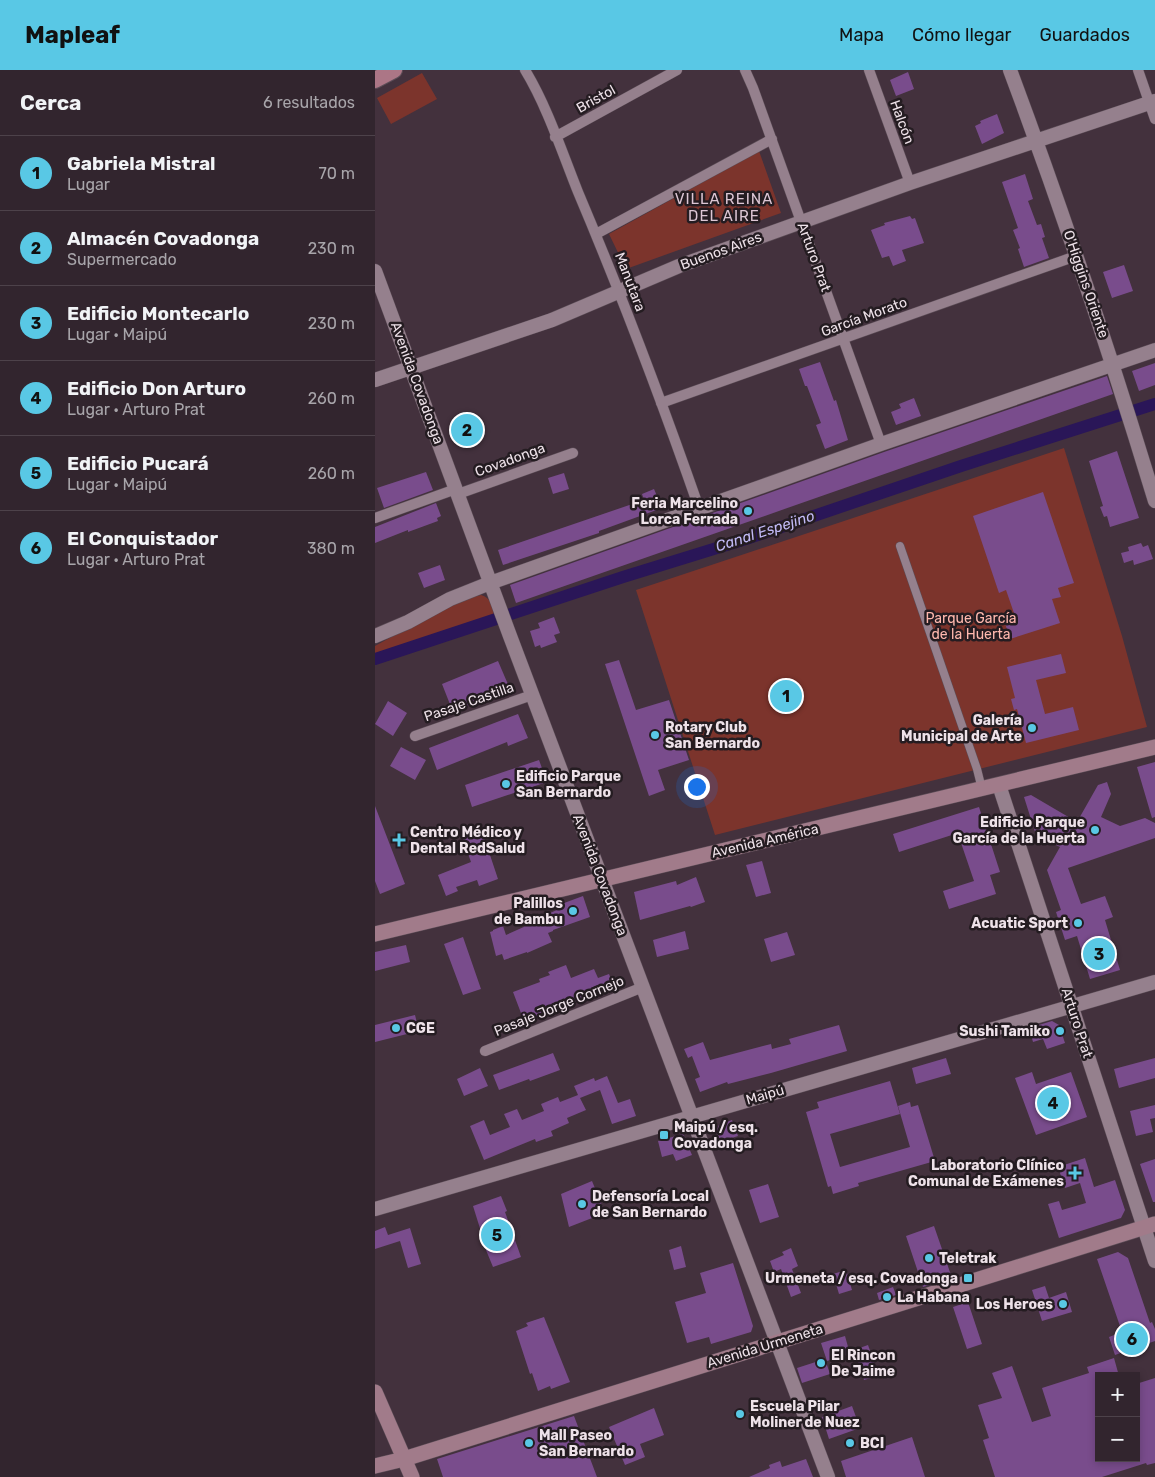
<!DOCTYPE html>
<html lang="es">
<meta charset="utf-8">
<style>
:root{--surface:#32252e;--page:#3d313a;--text:#f1f3f6;--muted:#a8a5aa;--line:#4d424a;--accent:#59c8e5}
body{margin:0;font-family:Rubik,sans-serif;background:var(--page);color:var(--text)}
.controls{position:absolute;right:15px;bottom:15px;display:grid;overflow:hidden;border-radius:0px;box-shadow:0 2px 8px #0003}
.controls button{width:45px;height:45px;display:grid;place-items:center;padding:0;border:0;border-bottom:1px solid var(--line);background:var(--surface);color:var(--text);font:25px sans-serif}
.you{position:absolute;left:321px;top:716px;width:18px;height:18px;margin:-12px;border:4px solid #fff;border-radius:50%;background:#1a73e8;box-shadow:0 0 0 8px #1a73e833}
.badge{display:grid;place-items:center;width:32px;height:32px;border-radius:50%;background:var(--accent);color:#111;font-size:16px;font-weight:700}
.pin{position:absolute;translate:-50% -50%;border:2px solid #fff;box-shadow:0 1px 5px #0006}
.list{margin:0;padding:0;list-style:none}
h2{display:flex;justify-content:space-between;align-items:center;height:65px;margin:0;padding:0 20px;font-size:21px}
h2 small{font-size:16px;font-weight:400;color:var(--muted)}
.list li{display:grid;grid-template-columns:32px 1fr auto;gap:15px;align-items:center;box-sizing:border-box;height:75px;padding:0 20px;border-top:1px solid var(--line)}
.list b{display:block;font-size:19px;white-space:nowrap}
.list p{margin:0;font-size:16px;white-space:nowrap;color:var(--muted)}
.list em{font-size:16px;font-style:normal;color:var(--muted)}
.map{position:relative;flex:none;width:780px;height:1407px;overflow:hidden}
header{display:flex;align-items:center;gap:30px;box-sizing:border-box;height:70px;padding:0 25px;background:var(--accent);color:#111}
header strong{font-size:24px}
nav{display:flex;gap:28px;margin-inline-start:auto;font-size:18px}
main{display:flex}
aside{flex:1;background:var(--surface)}
.map>svg:first-child{display:block}
.green{fill:#7c342c}
.lines{fill:none;stroke-linecap:round;stroke-linejoin:round}
.canal{stroke:#2a1658;stroke-width:12}
.building{fill:#794c8c}
.pedestrian-casing{stroke:#5c4d57;stroke-width:9}
.minor-casing{stroke:#5c4d57;stroke-width:11}
.tertiary-casing{stroke:#5c4d57;stroke-width:15}
.secondary-casing{stroke:#5c4d57;stroke-width:16}
.primary-casing{stroke:#5c4d57;stroke-width:18}
.pedestrian{stroke:#95808d;stroke-width:8}
.minor{stroke:#95808d;stroke-width:10}
.tertiary{stroke:#95808d;stroke-width:14}
.secondary{stroke:#a17b8a;stroke-width:15}
.primary{stroke:#ac7686;stroke-width:16}
.poi-dot{fill:#59c8e5;stroke:#241c21;stroke-width:2}
.labels{text-anchor:middle;dominant-baseline:central;stroke-width:5;stroke-linejoin:round;paint-order:stroke}
.street-label{font-size:14px;fill:#eee2e9;stroke:#241c21}
.poi-label{font-size:14px;font-weight:bold;fill:#eee2e9;stroke:#241c21;text-anchor:start}
.park-label{font-size:14px;fill:#ffb8ae;stroke:#241c21}
.neighbourhood-label{font-size:15px;letter-spacing:1px;fill:#ddc6d4;stroke:#241c21}
.water-label{font-size:15px;font-style:italic;fill:#c2baf6;stroke:#241c21}
</style>
<header>
<strong>Mapleaf</strong>
<nav><a>Mapa</a><a>Cómo llegar</a><a>Guardados</a></nav>
</header>
<main>
<aside>
<h2>Cerca<small>6 resultados</small></h2>
<ul class="list">
<li><span class="badge">1</span><div><b>Gabriela Mistral</b><p>Lugar</p></div><em>70 m</em></li>
<li><span class="badge">2</span><div><b>Almacén Covadonga</b><p>Supermercado</p></div><em>230 m</em></li>
<li><span class="badge">3</span><div><b>Edificio Montecarlo</b><p>Lugar · Maipú</p></div><em>230 m</em></li>
<li><span class="badge">4</span><div><b>Edificio Don Arturo</b><p>Lugar · Arturo Prat</p></div><em>260 m</em></li>
<li><span class="badge">5</span><div><b>Edificio Pucará</b><p>Lugar · Maipú</p></div><em>260 m</em></li>
<li><span class="badge">6</span><div><b>El Conquistador</b><p>Lugar · Arturo Prat</p></div><em>380 m</em></li>
</ul>
</aside>
<div class="map">
<svg width="780" height="1407" viewBox="0 0 780 1407">
<rect width="100%" height="100%" fill="#43313d"/>
<path class="green" d="M47,3l15,26 -46,25 -14,-26z
M384,81l22,62 -155,56 -17,-35z
M689,378l58,188 25,91 -432,108 -79,-245z
M106,525c10,3 11,10 13,19l-119,42v-10l83,-46z"/>
<g class="lines">
<path class="canal" d="M0,589l248,-82 123,-38 215,-73 194,-62"/>
</g>
<path class="building" d="M533,2l6,17 -18,7 -6,-16z
M622,44l7,19 -22,11 -7,-18 6,-3 -1,-2z
M650,104l8,25 -5,2 9,24 4,-1 4,13 -3,1 7,20 -25,9 -6,-18 2,-1 -7,-18 5,-2 -16,-46z
M535,146l2,3 3,-1 9,25 -22,7 4,11 -13,5 -4,-10 -7,2 -11,-28 14,-5 -1,-2z
M749,195l9,26 -21,7 -9,-26z
M445,292l14,39 2,-1 12,40 -23,9 -9,-24 5,-2 -14,-37h-2l-6,-17z
M780,293v22l-16,6 -7,-20z
M732,306l6,18 -597,209 -6,-18 374,-133z
M539,328l7,18 -25,9 -5,-13 10,-4 -2,-4z
M99,347l7,19 -21,8 -7,-19z
M742,381l22,67 -29,9 -3,-11 -3,1 -4,-10 3,-1 -14,-45z
M51,402l7,18 -49,18 -7,-20z
M189,403l5,16 -16,5 -5,-16z
M279,419l8,19 -63,23v2l-96,32 -5,-15 146,-50 -2,-6z
M668,422l31,91 -16,5 3,9 -9,2 8,24 -50,16 -6,-19 11,-4 -9,-26 -7,3 -26,-77z
M61,433l5,13 -4,2 1,3 -30,11v-2l-33,13v-16z
M766,473l2,4 5,-2 5,14 -19,6 -1,-5 -9,3 -3,-10 8,-2 -1,-4z
M65,495l5,15 -21,8 -6,-15z
M179,547l6,16 -6,2 3,7 -16,6 -1,-3 -5,2 -5,-16 10,-3 -2,-5z
M686,584l5,19 -30,7 9,34 28,-7 6,23 -53,13 -9,-34 -3,1 -3,-11 4,-1 -8,-31z
M244,590l17,50 33,-10 20,60 -31,10 7,20 -16,6 -44,-132z
M123,591l12,28 -57,23 -11,-28z
M13,631l19,12 -14,23 -18,-12z
M143,644l10,24 -20,8 -1,-4 -70,28 -8,-22z
M26,677l25,13 -11,20 -25,-14z
M164,690l8,22 -75,25 -7,-22z
M780,692v55l-3,1 -15,-51z
M732,712l4,12 -10,23 19,9 25,-8 10,5v15l-87,30 13,36 24,-8 8,21 -8,3 15,50 -30,9 -13,-43 -12,4 -9,-28 5,-2 -14,-40 13,-23 -24,-12 -12,-38 7,-2 46,27 21,-37z
M0,736l30,78 -25,10 -5,-13z
M604,737l21,65 -10,3 6,19 -47,15 -6,-18 31,-10 -14,-41 -3,1 -2,-7 -56,18 -6,-18z
M105,755l18,54 -19,7 -2,-6 -21,7 2,4 -12,5 -8,-21 33,-13 -11,-31z
M387,791l9,32 -15,4 -10,-32z
M321,807l9,25 -14,5 -1,-1 -50,14 -6,-28 42,-11 1,4z
M208,826l7,21 -37,13v1l-5,2 4,9 -25,11v-1l-23,8 -2,-6 -6,2 -6,-24 3,-1v-1l10,-4 3,9 29,-13 -1,-2 23,-10 -1,-4z
M310,861l4,18 -32,8 -4,-17z
M412,862l8,23 -24,7 -7,-23z
M88,867l18,52 -18,6 -19,-51z
M31,875l4,17 -35,9v-19z
M191,895l5,13 23,-9 4,9 11,-4 5,13 -90,34 -11,-29 27,-10 -1,-3 11,-4 -2,-3z
M40,945l4,16 -44,11v-17z
M677,951l7,4 6,18 -18,6 -4,-10 -10,3 -4,-14z
M464,955l8,26 -76,22 -43,11 -1,-2 -27,10 -5,-13 5,-2 -8,-21 -4,2 -4,-9 19,-7 7,18 61,-16 1,5 19,-5 -2,-5z
M178,983l7,17 -30,11 -1,-2 -30,11 -6,-15z
M571,988l5,16 -35,10 -4,-16z
M780,988v20l-36,10 -5,-19z
M105,998l8,18 -24,10 -7,-17z
M657,1002l4,12 35,-12 16,45 -51,18 -21,-57z
M232,1006l11,27 12,-4 6,17 -24,8 -12,-34 -20,8 6,12 -19,8 2,5 -18,8 2,5 -17,6 -1,-3 -51,21 -14,-34 14,-6 6,15 20,-8 -6,-13 13,-5 5,11 22,-9 -3,-7 17,-7 2,5 18,-7 -4,-9 20,-8 1,3z
M515,1011l10,33 -70,20 10,33 70,-20 -12,-41 12,-4 1,5 7,-2 17,56 -77,22 1,3 -26,8 -2,-8 -3,1 -22,-75 13,-4 -2,-6z
M780,1035v13l-5,1 3,13 -17,4 -6,-25z
M357,1050l6,16 -19,6 -3,-11 3,-6z
M308,1064l9,21 -16,6 -3,-7 -11,3 -4,-16z
M710,1088l9,29 21,-7 10,30 -4,8 -62,20 -11,-34 11,-3 3,9 24,-7 -6,-20 -15,5 -7,-21z
M780,1089v43h-2l-13,-38z
M217,1111l13,32 -36,14 -8,-33z
M393,1114l11,33 -19,6 -11,-33z
M126,1126l6,15 -2,1 16,45 -28,10 -12,-29h2l-10,-32z
M559,1156l18,52 -29,9 -17,-51z
M10,1157l3,8 22,-7 11,36 -13,4 -8,-27 -25,8v-18z
M306,1176l5,21 -12,3 -5,-20z
M416,1178l7,18 -6,3 9,24 -10,4 -10,-28 -7,3 -4,-11 14,-6 -2,-3z
M743,1182l10,6 22,65 2,-1 3,7v12l-40,14 -6,-18 13,-5 -25,-73z
M358,1193l20,63 -2,6 -40,12 -2,-7 -22,6 -12,-41 31,-9 -6,-20z
M471,1200l6,20 -13,4 -6,-20z
M670,1216l4,12 17,-6 6,20 -30,9 -10,-31z
M518,1217l3,8 -17,5 -2,-7z
M593,1232l14,42 -15,5 -14,-42z
M169,1247l26,65 -19,7 -1,-3 -12,5 -6,-18 -2,1 -14,-43 12,-5 -2,-3z
M470,1266l5,18 -23,7 -6,-18z
M493,1275l11,31 -15,4 -10,-30z
M739,1288l5,18h-20v82h37v-74l19,-6v85l-8,2 -1,-2 -44,14h-107l-12,-37 6,-2 -11,-33 24,-7 -10,-25 20,-7 20,56 19,-6 -9,-28 47,-15 -2,-6z
M450,1289l5,15 -28,9 -5,-15z
M477,1336l8,22 -31,11 -7,-22z
M279,1338l10,27 -24,9 5,13 -20,8 -16,-38z
M199,1346l23,61h-154l-6,-18z
M537,1367l13,40h-79l-5,-16z
M431,1389l7,18h-64l21,-9 -1,-3 11,-4 2,6z"/>
<g class="lines">
<defs>
<path id="pedestrian" d="M525,476l77,223 5,20"/>
<path id="minor" d="M150,0c22,36 37,82 53,122 44,104 84,210 121,316
M370,0l8,18 128,356
M494,0l41,113
M763,0l17,49
M180,67l122,-67
M221,164l176,-95
M286,333l415,-147
M83,424l115,-41
M0,448l81,-29
M40,666l117,-41
M110,981l158,-64"/>
<path id="tertiary" d="M635,0c53,142 101,286 145,431
M0,201l135,365 318,841
M0,310l177,-60 127,-54 231,-83 245,-82
M0,566l33,-14 42,-23 40,-16 391,-139 274,-94
M624,715l156,476
M0,1139l780,-227"/>
<path id="secondary" d="M0,864l780,-187
M0,1322l37,85
M0,1396l29,-7 751,-235"/>
<path id="primary" d="M0,10l19,-10"/>
</defs>
<use href="#pedestrian" class="pedestrian-casing"/>
<use href="#minor" class="minor-casing"/>
<use href="#tertiary" class="tertiary-casing"/>
<use href="#secondary" class="secondary-casing"/>
<use href="#primary" class="primary-casing"/>
<use href="#pedestrian" class="pedestrian"/>
<use href="#minor" class="minor"/>
<use href="#tertiary" class="tertiary"/>
<use href="#secondary" class="secondary"/>
<use href="#primary" class="primary"/>
</g>
<g class="poi-dot">
<circle cx="373" cy="441" r="5"/>
<circle cx="657" cy="658" r="5"/>
<circle cx="280" cy="665" r="5"/>
<circle cx="131" cy="714" r="5"/>
<circle cx="720" cy="760" r="5"/>
<path d="M21.5 762.5h5v5h5v5h-5v5h-5v-5h-5v-5h5z"/>
<circle cx="198" cy="841" r="5"/>
<circle cx="703" cy="853" r="5"/>
<circle cx="21" cy="958" r="5"/>
<circle cx="685" cy="961" r="5"/>
<rect x="284" y="1060" width="10" height="10" rx="2.5"/>
<path d="M697.5 1095.5h5v5h5v5h-5v5h-5v-5h-5v-5h5z"/>
<circle cx="207" cy="1134" r="5"/>
<circle cx="554" cy="1188" r="5"/>
<rect x="588" y="1203" width="10" height="10" rx="2.5"/>
<circle cx="512" cy="1227" r="5"/>
<circle cx="688" cy="1234" r="5"/>
<circle cx="446" cy="1293" r="5"/>
<circle cx="365" cy="1344" r="5"/>
<circle cx="154" cy="1373" r="5"/>
<circle cx="475" cy="1373" r="5"/>
</g>
<g class="labels">
<g class="street-label">
<text transform="translate(221 29) rotate(-29)">Bristol</text>
<text transform="translate(527 52) rotate(70)">Halcón</text>
<text transform="translate(346 181) rotate(-20)">Buenos Aires</text>
<text transform="translate(439 187) rotate(70)">Arturo Prat</text>
<text transform="translate(255 212) rotate(69)">Manutara</text>
<text transform="translate(711 214) rotate(71)">O'Higgins Oriente</text>
<text transform="translate(489 247) rotate(-20)">García Morato</text>
<text transform="translate(42 313) rotate(70)">Avenida Covadonga</text>
<text transform="translate(135 390) rotate(-20)">Covadonga</text>
<text transform="translate(94 632) rotate(-19)">Pasaje Castilla</text>
<text transform="translate(390 771) rotate(-13)">Avenida América</text>
<text transform="translate(225 805) rotate(69)">Avenida Covadonga</text>
<text transform="translate(184 936) rotate(-22)">Pasaje Jorge Cornejo</text>
<text transform="translate(702 953) rotate(72)">Arturo Prat</text>
<text transform="translate(390 1025) rotate(-16)">Maipú</text>
<text transform="translate(390 1276) rotate(-17)">Avenida Urmeneta</text>
</g>
<g class="poi-label">
<text x="363" y="433" text-anchor="end">Feria Marcelino<tspan x="363" dy="16">Lorca Ferrada</tspan></text>
<text x="647" y="650" text-anchor="end">Galería<tspan x="647" dy="16">Municipal de Arte</tspan></text>
<text x="290" y="657">Rotary Club<tspan x="290" dy="16">San Bernardo</tspan></text>
<text x="141" y="706">Edificio Parque<tspan x="141" dy="16">San Bernardo</tspan></text>
<text x="710" y="752" text-anchor="end">Edificio Parque<tspan x="710" dy="16">García de la Huerta</tspan></text>
<text x="35" y="762">Centro Médico y<tspan x="35" dy="16">Dental RedSalud</tspan></text>
<text x="188" y="833" text-anchor="end">Palillos<tspan x="188" dy="16">de Bambu</tspan></text>
<text x="693" y="853" text-anchor="end">Acuatic Sport</text>
<text x="31" y="958">CGE</text>
<text x="675" y="961" text-anchor="end">Sushi Tamiko</text>
<text x="299" y="1057">Maipú / esq.<tspan x="299" dy="16">Covadonga</tspan></text>
<text x="689" y="1095" text-anchor="end">Laboratorio Clínico<tspan x="689" dy="16">Comunal de Exámenes</tspan></text>
<text x="217" y="1126">Defensoría Local<tspan x="217" dy="16">de San Bernardo</tspan></text>
<text x="564" y="1188">Teletrak</text>
<text x="583" y="1208" text-anchor="end">Urmeneta / esq. Covadonga</text>
<text x="522" y="1227">La Habana</text>
<text x="678" y="1234" text-anchor="end">Los Heroes</text>
<text x="456" y="1285">El Rincon<tspan x="456" dy="16">De Jaime</tspan></text>
<text x="375" y="1336">Escuela Pilar<tspan x="375" dy="16">Moliner de Nuez</tspan></text>
<text x="164" y="1365">Mall Paseo<tspan x="164" dy="16">San Bernardo</tspan></text>
<text x="485" y="1373">BCI</text>
</g>
<g class="park-label">
<text x="596" y="548">Parque García<tspan x="596" dy="16">de la Huerta</tspan></text>
</g>
<g class="neighbourhood-label">
<text x="349" y="129">VILLA REINA<tspan x="349" dy="17">DEL AIRE</tspan></text>
</g>
<g class="water-label">
<text transform="translate(390 461) rotate(-18)">Canal Espejino</text>
</g>
</g>
</svg>
<div class="controls">
<button>+</button>
<button>−</button>
</div>
<div class="you"></div>
<div class="pin badge" style="left:411px;top:626px">1</div>
<div class="pin badge" style="left:92px;top:360px">2</div>
<div class="pin badge" style="left:724px;top:884px">3</div>
<div class="pin badge" style="left:678px;top:1033px">4</div>
<div class="pin badge" style="left:122px;top:1165px">5</div>
<div class="pin badge" style="left:757px;top:1269px">6</div>
</div>
</main>
